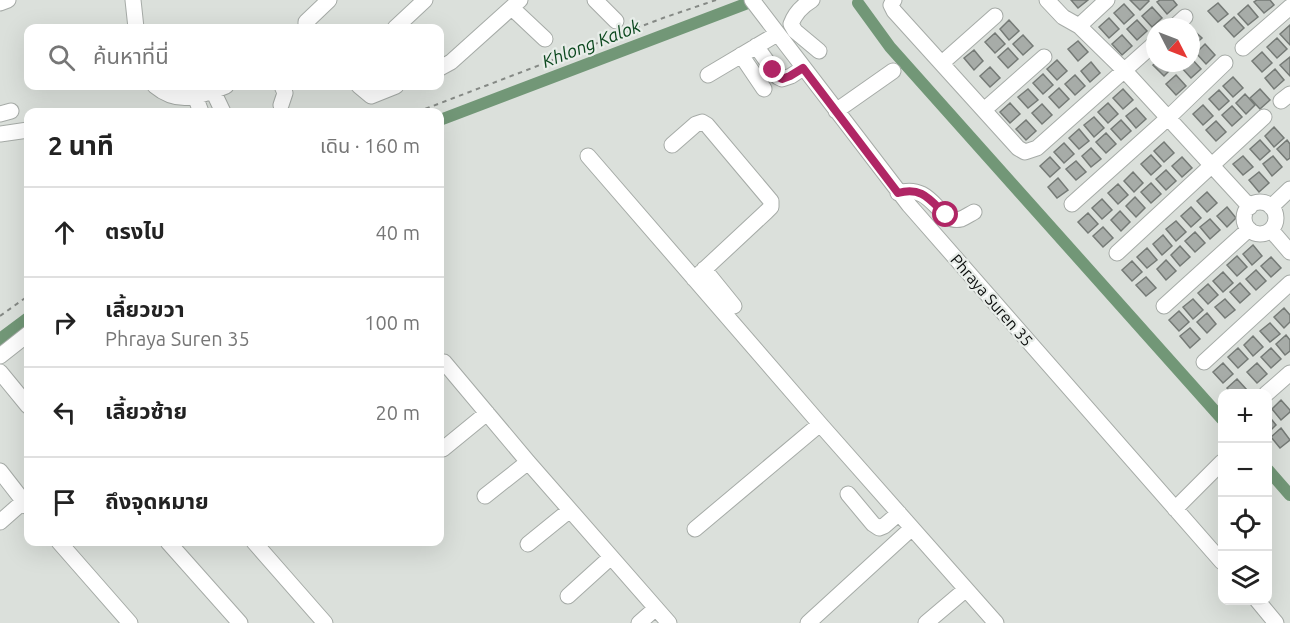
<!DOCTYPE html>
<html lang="th">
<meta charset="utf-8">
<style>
:root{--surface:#fff;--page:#f2f2f2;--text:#222;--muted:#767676;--line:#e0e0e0}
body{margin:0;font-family:Ubuntu,"Noto Sans Thai",sans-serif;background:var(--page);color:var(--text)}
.controls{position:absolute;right:18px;bottom:18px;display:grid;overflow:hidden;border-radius:12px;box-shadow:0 6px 24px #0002}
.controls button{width:54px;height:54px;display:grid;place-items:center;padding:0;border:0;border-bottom:2px solid var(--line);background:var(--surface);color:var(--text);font:30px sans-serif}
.compass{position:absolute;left:1146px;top:18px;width:54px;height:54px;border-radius:50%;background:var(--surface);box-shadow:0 6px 24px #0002;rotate:132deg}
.stop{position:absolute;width:18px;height:18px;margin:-14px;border:4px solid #b02665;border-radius:50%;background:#fff}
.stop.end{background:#b02665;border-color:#fff;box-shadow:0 2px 6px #0008}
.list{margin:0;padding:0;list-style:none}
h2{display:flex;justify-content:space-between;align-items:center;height:78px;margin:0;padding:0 24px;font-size:26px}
h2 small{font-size:20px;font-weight:400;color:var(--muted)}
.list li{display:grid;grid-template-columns:39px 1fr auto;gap:18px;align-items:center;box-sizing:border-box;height:90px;padding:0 24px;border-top:2px solid var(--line)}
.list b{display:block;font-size:22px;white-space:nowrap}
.list p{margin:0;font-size:20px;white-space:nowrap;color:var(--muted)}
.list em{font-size:20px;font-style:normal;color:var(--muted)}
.icon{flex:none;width:33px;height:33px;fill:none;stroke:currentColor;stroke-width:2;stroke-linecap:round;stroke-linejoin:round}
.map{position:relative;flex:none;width:1290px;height:623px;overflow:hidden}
.search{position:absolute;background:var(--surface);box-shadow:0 6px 24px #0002;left:24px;top:24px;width:420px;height:66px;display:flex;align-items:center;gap:15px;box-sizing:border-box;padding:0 21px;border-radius:12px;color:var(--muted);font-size:22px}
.panel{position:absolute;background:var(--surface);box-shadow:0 6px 24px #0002;left:24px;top:108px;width:420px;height:438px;border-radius:12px}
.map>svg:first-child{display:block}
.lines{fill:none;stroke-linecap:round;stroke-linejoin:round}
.canal{stroke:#729777;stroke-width:12}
.building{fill:#a7aca8;stroke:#757a76;stroke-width:1.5}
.minor-casing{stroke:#a6aba7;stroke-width:17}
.path{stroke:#858985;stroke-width:2;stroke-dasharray:4.5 4.5;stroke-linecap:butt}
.minor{stroke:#fff;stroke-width:15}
.route{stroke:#b02665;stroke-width:8}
.labels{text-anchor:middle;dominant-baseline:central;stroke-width:4.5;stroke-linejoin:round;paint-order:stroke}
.street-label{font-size:16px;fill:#0b0d0c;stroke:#e8ede9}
.water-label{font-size:18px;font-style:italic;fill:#0b481e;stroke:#e8ede9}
</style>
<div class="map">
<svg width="1290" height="623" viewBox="0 0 1290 623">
<rect width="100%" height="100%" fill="#dbe0db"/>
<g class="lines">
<path class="canal" d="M858,3l32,44 332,372
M440,120l316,-120
M0,339l28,-21
M1268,470l22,25"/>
</g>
<path class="building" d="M1071,0h17l-10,8z
M1130,0h18l1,1 -9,9z
M1160,0h13l4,5 -10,9 -10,-12z
M1257,0h13l4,5 -10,8 -10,-11z
M1218,3l10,11 -10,8 -10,-11z
M1124,4l10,11 -10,9 -10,-11z
M1248,5l10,12 -10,8 -10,-11z
M1152,7l10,11 -10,9 -10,-11z
M1234,17l10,11 -10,9 -10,-11z
M1109,18l10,11 -10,9 -10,-11z
M1009,20l10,11 -10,9 -9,-11z
M1137,20l10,11 -10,9 -10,-11z
M1290,25v20l-10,-11z
M1191,28l11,10 -10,9 -1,-1z
M995,33l10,11 -10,9 -10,-11z
M1023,35l10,11 -10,9 -10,-11z
M1122,35l10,11 -10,9 -10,-11z
M1277,38l10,11 -10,9 -10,-11z
M1078,41l10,11 -10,9 -10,-12z
M1205,44l10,11 -9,9 -10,-11z
M1008,48l10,11 -10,9 -10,-11z
M974,50l9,11 -9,9 -10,-12z
M1262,52l10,11 -10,9 -10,-11z
M1290,57v19l-10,-11z
M1191,58l10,11 -10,9 -10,-11 4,-4h6z
M1057,60l10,11 -10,9 -10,-11z
M1091,62l9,11 -10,9 -9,-11z
M1156,63h13l4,4 -9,9 -11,-11z
M990,67l10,11 -10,9 -10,-11z
M1275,69l9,11 -10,9 -9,-11z
M1043,74l10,11 -10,9 -10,-11z
M1075,75l10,11 -10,9 -10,-11z
M1176,75l10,11 -10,9 -10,-11z
M1233,77l10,11 -10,9 -10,-11z
M1059,88l10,11 -10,9 -10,-11z
M1028,89l10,11 -10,8 -10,-11z
M1123,89l10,11 -10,9 -10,-11z
M1260,89l10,11 -10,9 -10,-11z
M1219,90l10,11 -10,9 -10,-11z
M1245,94l10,11 -9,9 -10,-11z
M1010,103l10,11 -10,9 -10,-11z
M1108,103l10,11 -10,9 -10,-11z
M1042,104l10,11 -10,9 -10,-11z
M1203,105l10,11 -10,9 -10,-11z
M1232,106l10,11 -10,9 -10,-11z
M1136,108l10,11 -10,9 -10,-12z
M1094,117l10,11 -10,9 -10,-12z
M1026,120l10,11 -10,9 -10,-11z
M1121,120l10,11 -10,9 -10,-11z
M1216,121l10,11 -10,9 -10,-11z
M1274,127l10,11 -10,9 -9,-11z
M1079,129l10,12 -10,8 -10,-11z
M1106,133l10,11 -10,9 -10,-11z
M1260,140l10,11 -10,9 -10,-11z
M1287,140l3,4v14l-3,2 -10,-11z
M1164,142l10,11 -10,9 -10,-11z
M1064,143l10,11 -10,9 -10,-11z
M1091,148l10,11 -10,8 -9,-11z
M1151,155l10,11 -10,9 -10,-11z
M1243,156l10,11 -10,8 -10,-11z
M1273,156l9,11 -10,9 -9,-12z
M1050,157l10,11 -10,9 -10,-11z
M1182,157l10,11 -10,9 -10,-11z
M1076,161l10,11 -10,8 -10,-11z
M1166,170l10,11 -10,9 -10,-11z
M1133,172l10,11 -9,9 -10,-11z
M1259,172l10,11 -10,9 -10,-12z
M1058,178l10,12 -11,8 -9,-11z
M1151,183l10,11 -10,9 -10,-11z
M1118,184l10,11 -10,9 -10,-11z
M1207,192l10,11 -10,9 -10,-11z
M1135,197l10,11 -9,9 -10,-11z
M1102,199l10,11 -10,9 -10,-11z
M1191,207l10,11 -10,9 -10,-11z
M1227,207l9,11 -9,9 -10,-11z
M1120,211l10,11 -9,9 -10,-11z
M1088,213l10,11 -10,9 -10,-11z
M1210,219l10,11 -10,9 -10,-12z
M1176,221l10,11 -10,9 -10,-12z
M1103,227l10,11 -10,9 -10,-11z
M1195,232l10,11 -10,9 -10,-11z
M1163,235l9,11 -10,9 -9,-11z
M1253,245l9,11 -10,9 -9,-11z
M1180,246l10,11 -10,9 -9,-11z
M1147,248l10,12 -10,8 -10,-11z
M1237,256l10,11 -10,9 -10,-11z
M1271,257l10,11 -10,9 -10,-11z
M1166,260l10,11 -10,9 -9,-11z
M1132,261l10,11 -10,9 -10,-11z
M1256,270l10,11 -10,9 -10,-11z
M1223,272l10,11 -10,9 -10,-11z
M1146,277l10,11 -10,8 -10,-11z
M1240,283l10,11 -10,9 -10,-11z
M1208,284l10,11 -10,9 -10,-11z
M1193,299l10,11 -10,9 -10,-12z
M1225,299l10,11 -10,8 -10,-11z
M1284,308l6,7v7l-6,6 -10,-11z
M1179,311l10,11 -10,9 -10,-11z
M1207,313l9,11 -9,9 -10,-11z
M1270,323l10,11 -10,8 -10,-11z
M1190,328l10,11 -10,9 -10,-12z
M1286,335l4,5v11l-5,4 -9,-11z
M1253,336l10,11 -10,9 -9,-11z
M1238,348l10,11 -10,9 -10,-11z
M1271,348l10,11 -10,9 -10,-11z
M1223,363l10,11 -10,9 -10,-11z
M1257,363l10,11 -10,9 -10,-11z
M1237,379l10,11 -4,4h-11l-5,-6z
M1281,400l9,10v2l-9,8 -9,-11z
M1268,415l8,10 -8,8z
M1281,428l9,12 -10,8 -9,-11z"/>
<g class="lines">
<defs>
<path id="minor" d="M133,0l3,28
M595,0l21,21
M752,0l157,205 313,357
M812,0c-10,6 -17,13 -21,24l4,7 24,20
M894,0l-3,5 3,6 124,137 7,4 12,-4 118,-105
M1047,0l16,17 16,9 45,44 126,137
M0,3l8,-3
M512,8l33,31
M1079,26l28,-26
M1174,27l11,-10
M306,28v-6l23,-22
M395,28l30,-28
M756,46l22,31 4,2 9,-3 12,-8
M1243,48l47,-41
M741,55l23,34
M942,63l53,-47
M440,68l11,-6 69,-62
M708,75l69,-41
M155,86c24,20 45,10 71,0
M359,86l12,10 25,-10
M213,91l10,21
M195,96l6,16
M1281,101l9,-7
M281,105l4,-12 -3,-7
M984,110l60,-53
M836,111l57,-40
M0,114l11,-3
M0,134l28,-4
M672,145l24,-21 6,-2 5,3 64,76v6l-5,5 -72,67
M588,156l232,268 176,199
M898,193c36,-11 40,32 63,26 5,-2 9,-5 13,-7
M1244 218a16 16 0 1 1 32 0a16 16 0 1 1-32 0Z
M1072,204l97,-87 56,-54
M1271,207l19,-18
M1271,230l19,22
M1117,253l147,-136
M704,269l30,37
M1164,306l85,-77
M0,356l28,-22
M1204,362l86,-79
M440,366l4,-4 84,100 141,161
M0,372l28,34
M1266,394l24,-21
M443,449l44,-36
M0,471l28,36
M848,494l25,30 6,4 5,-2 15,-13
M485,496l43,-34
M1175,509l47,-47
M0,522l24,-21
M695,529l125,-105
M59,542l71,81
M168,542l72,81
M254,542l71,81
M528,544l42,-34
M568,596l43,-39
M1257,600l19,23
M639,623l17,-15
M808,623l104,-95
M926,623l39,-33"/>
</defs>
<use href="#minor" class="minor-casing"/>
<path class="path" d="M417,112l246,-94 53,-18
M0,316l28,-20"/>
<use href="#minor" class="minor"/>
</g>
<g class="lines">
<path class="route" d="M773,70l5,7 4,2 8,-3 13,-8 95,125c24,-7 32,7 48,22"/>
</g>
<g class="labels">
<g class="street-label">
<text transform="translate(992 300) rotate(49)">Phraya Suren 35</text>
</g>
<g class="water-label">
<text transform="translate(591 43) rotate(-21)">Khlong Kalok</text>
</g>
</g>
</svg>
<div class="controls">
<button>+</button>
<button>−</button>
<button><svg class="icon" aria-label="locate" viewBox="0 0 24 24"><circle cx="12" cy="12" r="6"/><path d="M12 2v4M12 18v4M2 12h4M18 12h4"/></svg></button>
<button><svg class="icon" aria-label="layers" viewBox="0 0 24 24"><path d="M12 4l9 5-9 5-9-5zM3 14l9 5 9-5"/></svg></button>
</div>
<svg class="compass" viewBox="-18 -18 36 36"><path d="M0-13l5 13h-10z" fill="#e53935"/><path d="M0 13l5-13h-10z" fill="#767676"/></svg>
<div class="stop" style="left:946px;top:215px"></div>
<div class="stop end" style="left:773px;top:70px"></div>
<div class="search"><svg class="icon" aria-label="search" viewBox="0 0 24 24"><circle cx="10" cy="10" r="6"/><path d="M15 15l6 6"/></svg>ค้นหาที่นี่</div>
<section class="panel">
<h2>2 นาที<small>เดิน · 160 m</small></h2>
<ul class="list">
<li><svg class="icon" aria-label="ahead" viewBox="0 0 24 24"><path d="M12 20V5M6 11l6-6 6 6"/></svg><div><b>ตรงไป</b></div><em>40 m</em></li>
<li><svg class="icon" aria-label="right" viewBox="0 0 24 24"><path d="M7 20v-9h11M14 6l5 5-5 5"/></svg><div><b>เลี้ยวขวา</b><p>Phraya Suren 35</p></div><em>100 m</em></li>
<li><svg class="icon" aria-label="left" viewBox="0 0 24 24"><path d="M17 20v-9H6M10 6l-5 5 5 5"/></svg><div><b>เลี้ยวซ้าย</b></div><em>20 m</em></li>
<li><svg class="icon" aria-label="arrive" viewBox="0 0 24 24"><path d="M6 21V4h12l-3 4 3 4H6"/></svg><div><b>ถึงจุดหมาย</b></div></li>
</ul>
</section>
</div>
